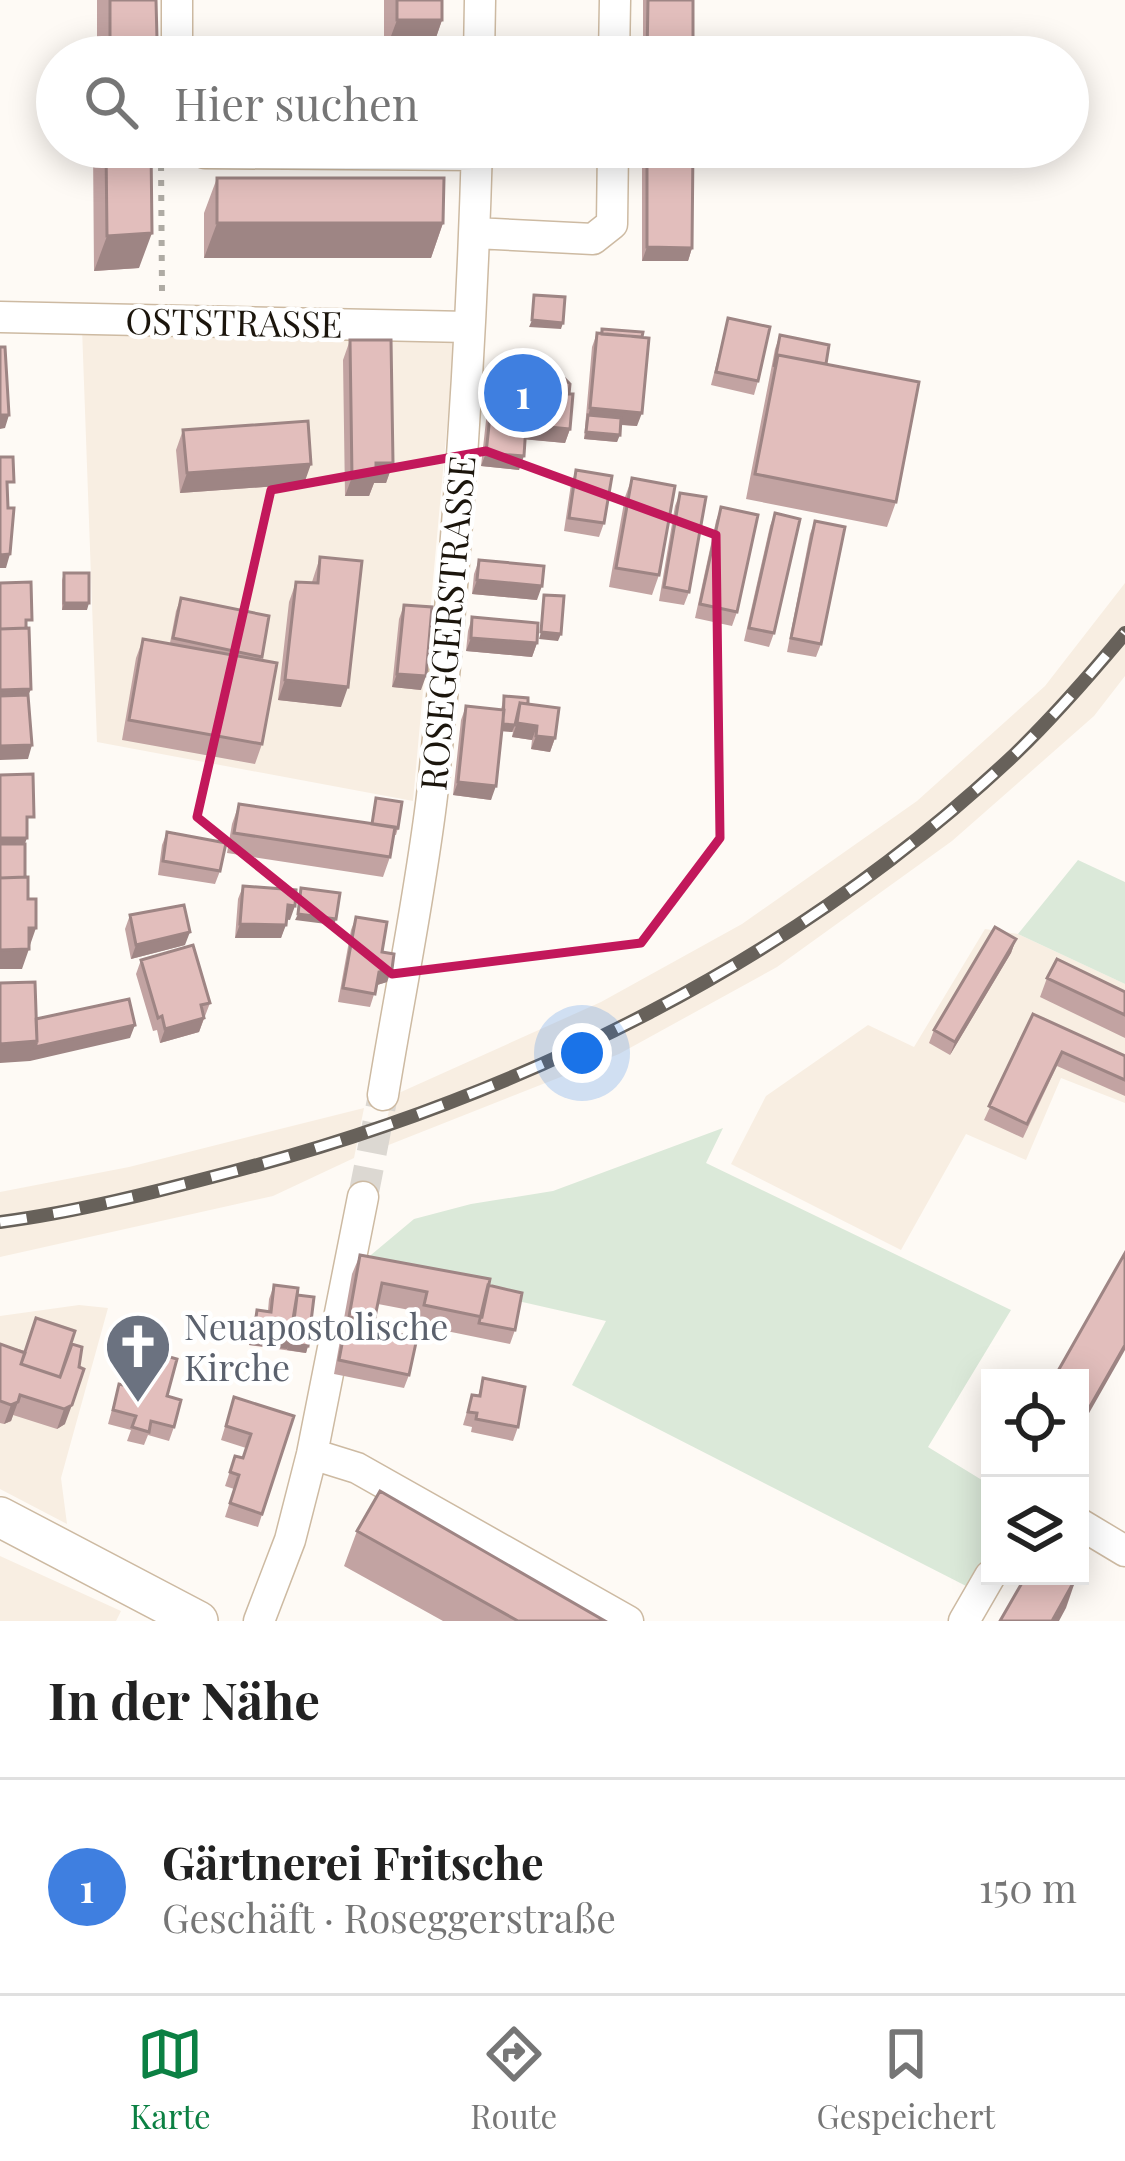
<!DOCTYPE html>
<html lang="de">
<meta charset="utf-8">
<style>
:root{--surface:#fff;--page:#f2f2f2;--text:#222;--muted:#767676;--line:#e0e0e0;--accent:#0b8043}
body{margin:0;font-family:"Playfair Display",serif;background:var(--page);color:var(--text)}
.controls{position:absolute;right:36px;bottom:36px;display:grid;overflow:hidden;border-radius:0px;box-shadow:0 6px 30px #0003}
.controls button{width:108px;height:108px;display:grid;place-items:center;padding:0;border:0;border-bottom:3px solid var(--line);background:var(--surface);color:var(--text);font:60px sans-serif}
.you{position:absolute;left:582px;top:1053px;width:42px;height:42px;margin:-30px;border:9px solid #fff;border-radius:50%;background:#1a73e8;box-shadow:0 0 0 18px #1a73e833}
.badge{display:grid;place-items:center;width:78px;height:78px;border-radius:50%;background:var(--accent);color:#fff;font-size:39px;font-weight:700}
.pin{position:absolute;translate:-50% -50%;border:6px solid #fff;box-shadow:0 3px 12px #0006}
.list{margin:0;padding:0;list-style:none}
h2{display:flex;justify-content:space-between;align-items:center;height:156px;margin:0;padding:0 48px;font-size:51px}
h2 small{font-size:39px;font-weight:400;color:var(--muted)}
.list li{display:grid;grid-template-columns:78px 1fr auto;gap:36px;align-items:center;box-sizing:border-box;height:216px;padding:0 48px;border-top:3px solid var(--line)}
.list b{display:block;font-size:45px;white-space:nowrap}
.list p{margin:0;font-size:39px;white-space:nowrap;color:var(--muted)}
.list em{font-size:39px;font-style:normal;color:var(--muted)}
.icon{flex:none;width:66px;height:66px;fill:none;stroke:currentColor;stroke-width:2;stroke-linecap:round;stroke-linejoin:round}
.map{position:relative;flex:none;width:1125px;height:1621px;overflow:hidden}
.search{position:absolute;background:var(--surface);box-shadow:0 6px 30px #0003;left:36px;right:36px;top:36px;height:132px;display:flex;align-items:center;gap:30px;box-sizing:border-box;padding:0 42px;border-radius:66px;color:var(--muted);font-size:45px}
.sheet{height:372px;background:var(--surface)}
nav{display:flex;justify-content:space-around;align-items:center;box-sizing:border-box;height:168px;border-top:3px solid var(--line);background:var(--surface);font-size:33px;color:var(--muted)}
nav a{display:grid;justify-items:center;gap:6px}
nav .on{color:var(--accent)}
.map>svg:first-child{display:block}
.built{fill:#f8eee2}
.green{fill:#dbe9d9}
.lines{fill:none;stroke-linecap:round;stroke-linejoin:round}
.minor-tunnel{stroke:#dcd8d2;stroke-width:30;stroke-dasharray:30 15;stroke-linecap:butt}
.minor-casing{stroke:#cdbaa2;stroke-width:33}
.major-casing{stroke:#cdbaa2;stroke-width:42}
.path{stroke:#afaba4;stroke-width:6;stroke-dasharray:6 9;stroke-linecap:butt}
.minor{stroke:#fff;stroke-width:30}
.major{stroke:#fff;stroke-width:39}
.rail-casing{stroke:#67615a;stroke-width:14}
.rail{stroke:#fff;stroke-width:9;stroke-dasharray:27;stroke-linecap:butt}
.wall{fill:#c2a3a2}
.shaded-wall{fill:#9e8584}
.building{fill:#e2bebc;stroke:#9e8584;stroke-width:3}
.marked{fill:none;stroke:#c2185b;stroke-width:9;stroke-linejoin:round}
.labels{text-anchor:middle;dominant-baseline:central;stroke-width:9;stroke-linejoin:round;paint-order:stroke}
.street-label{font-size:36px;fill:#1b150c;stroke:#fff}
.worship-label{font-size:36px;fill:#5b616d;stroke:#fff;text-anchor:start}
</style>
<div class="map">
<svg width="1125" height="1621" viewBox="0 0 1125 1621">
<rect width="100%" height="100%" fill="#fefaf5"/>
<path class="built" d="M82,328l373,10 -42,463 -316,-59z
M1125,583v93l-31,40 -142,125 -175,126 -158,87 -238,94 11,-52 209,-94 141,-78 175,-123 128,-115z
M985,929l33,5 107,50v119l-64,-25 -35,82 -60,-26 -65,116 -170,-86 35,-68 102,-71 46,22z
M364,1108l-10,50 -81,38 -273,61v-65l129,-25z
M79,1305l29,3 -47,170 6,46 -67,-35v-173z
M0,1556l121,55 -5,10h-116z"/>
<path class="green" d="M1078,860l47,22v102l-107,-50z
M723,1128l-17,35 305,147 -83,137 62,38v70l-20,33 -398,-203 34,-64 -247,-56 55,-46 57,-15 82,-13z"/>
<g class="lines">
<path class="minor-tunnel" d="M363,1197l20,-102"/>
<defs>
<path id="minor" d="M177,0v57
M479,57l1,-57
M614,57l1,-57
M197,147l8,6 271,2
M475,233l118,6 19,-15 1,-77
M0,317l468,10
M383,1095c16,-99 37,-199 49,-299 23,-215 39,-433 45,-649
M312,1454l45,14 271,153
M1080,1524l45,27
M259,1621l31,-81 22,-86 51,-257
M964,1621l26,-45"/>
<path id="major" d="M0,1517l198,104"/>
</defs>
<use href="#minor" class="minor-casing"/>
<use href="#major" class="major-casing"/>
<path class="path" d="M162,291l-1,-130 7,-11"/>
<use href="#minor" class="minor"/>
<use href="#major" class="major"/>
<defs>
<path id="rail" d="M0,1222c77,-10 155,-30 231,-50 289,-75 565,-211 784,-418 39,-38 75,-79 110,-121"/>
</defs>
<use href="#rail" class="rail-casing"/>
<use href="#rail" class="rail"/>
</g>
<path class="wall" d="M97,0h59l-6,57h-53z
M384,0h58v20l-12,35h-46z
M643,0h50v57h-50z
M93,147h58l-12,121 -45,3z
M642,147h51l-1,101 -4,13h-46z
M217,178l226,45 -12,35h-227v-45z
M728,318l30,63 -4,14 -43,-10z
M602,329l35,97 -16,-1 -4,17 -33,-3 8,-92 5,-14 3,1z
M780,335l46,29 70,138 -9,25 -141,-28 29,-150z
M350,340l43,123 -7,20h-12l-5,13h-24l-2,-136z
M495,370l46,5 29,54 -5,14 -40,-4 -6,31 -38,-4 9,-82z
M183,430l121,54 -124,9 -4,-43z
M576,470l28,53 -5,14 -35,-6 7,-47z
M632,478l27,97 -7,20 -43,-8 16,-90z
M680,493l9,99 -5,13 -25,-4 16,-95z
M721,507l16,105 -5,14 -37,-8 21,-97z
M775,513l-1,120 -5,14 -25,-6 26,-115z
M815,521l6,123 -5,13 -29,-5 23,-118z
M320,557l21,150 -63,-7 11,-98 7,-20h16z
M479,560l58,40 -65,-6 2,-20z
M64,573l23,37h-25v-30z
M181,598l88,18 -8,44 1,84 -7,20 -133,-24 14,-82 7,-19 27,4 6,-32z
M404,605l17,85 -29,-3 7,-68z
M472,617l65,26 -5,14 -66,-6 2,-20z
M504,696l24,8 27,34 -5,14 -19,-3 1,-9 -20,-3 1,-5 -11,-1 -11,69 -38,-5 8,-75 5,-14 35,4z
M376,798l22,30 -2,7h-3l-3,22 -7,20 -156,-24 5,-29 7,-20 132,20z
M167,832l53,39 -5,13 -57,-9 4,-30z
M243,886l47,34 -3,-1 -6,19h-46l3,-39z
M130,915l55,30 -54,14 -6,-30z
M356,917l26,35 5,30 -10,3 -7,22 -32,-5 13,-72z
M1016,939l-5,14 -61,102 -21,-12 5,-13z
M141,960l69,43 -11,29 -39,11 -3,-13 -4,1 -17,-57z
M1047,978l78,14v46l-85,-41z
M1033,1014l92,42v40l-68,-30 -34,72 -39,-18z
M360,1255l128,30 27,45 -5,14 -93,-19 3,-13 -42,-8 -6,24 37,47 -5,13 -70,-14 18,-100z
M274,1285l23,10 11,51 -2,7 -57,-8 3,-21 5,-14 11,1 1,-12z
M0,1344l65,18v62l-8,5 -44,-14 -2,6 -7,3 -4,-1z
M145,1350l22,46 7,31 -5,14 -21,-6 -4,10 -17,-4 4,-11 -23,-6 11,-40 14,3z
M483,1378l35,49 -5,14 -42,-9 1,-5 -9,-2 9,-30 6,1z
M234,1397l60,19 -36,111 -33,-10 9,-28 -9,-3 10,-30 8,2 3,-10 -25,-8z
M357,1531l248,90h-162l-99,-55z"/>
<path class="shaded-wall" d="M397,20h45l-12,35h-46z
M149,39h8l-7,18z
M217,223h226l-12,35h-227z
M152,233l-13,35 -45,3 13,-35z
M647,247l45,1 -4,13h-46z
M532,320l31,3 -2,6 -32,-2z
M590,408l52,5 -5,13 -50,-4z
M0,415h9l-4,13 -5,1z
M526,425l44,4 -5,14 -44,-4z
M586,432l34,3 -3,7 -33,-3z
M486,453l38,3 -5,14 -38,-4z
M376,463h17l-7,20h-12l-5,13h-24l7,-19z
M311,464l-7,20 -124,9 7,-20z
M10,554l-4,14h-6v-13z
M477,580l65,6 -5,14 -65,-6z
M64,603h25l-2,7h-25z
M541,632l20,2 -3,7 -19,-2z
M471,638l66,5 -5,14 -66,-6z
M397,674l29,2 -5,14 -29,-3z
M285,680l63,7 -7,20 -63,-7z
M31,689l-8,20 -23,1v-20z
M517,723l20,3 -5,14 -20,-3z
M501,724l14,1 -3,7 -13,-1z
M536,736l19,2 -5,14 -19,-3z
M32,745l-4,14 -28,1v-14z
M458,782l38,4 -5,14 -38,-5z
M0,838h27l-7,19h-20z
M288,905l7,1 -5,14 -7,-1z
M298,914l38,5 -2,6 -39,-5z
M240,924l46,1 -5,13h-46z
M29,928h7l-7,20z
M190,932l-5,13 -54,14 5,-14z
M1016,939l-5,14 -61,102 5,-13z
M29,949l-7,20h-22v-19z
M392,969l-5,13 -13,4 5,-14z
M204,1018l-5,14 -39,11 5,-14z
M135,1025l-5,13 -100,23 -30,2v-19z
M254,1332l38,4 -5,13 -38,-4z
M289,1343l19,3 -2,7 -19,-3z
M1125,1345v5l-45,79v-5z
M18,1402l-7,19 -7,3 7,-19z
M72,1405l-7,19 -8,5 7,-20z
M1077,1576l-11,32 -7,13h-7z"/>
<path class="building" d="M110,0h46l1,39h-8l1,18h-45v-17h5z
M397,0h45v20h-45z
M648,0h45v57h-46z
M106,147h45l1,86 -45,3z
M647,147h46l-1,101 -45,-1z
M217,178h227l-1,45h-226z
M534,295l31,2 -2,26 -31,-3z
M728,318l42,9 -12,54 -42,-9z
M602,329l41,3 -1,5 -40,-3z
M597,333l52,5 -7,75 -52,-5z
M780,335l49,10 -3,19 -48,-9 -4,12z
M350,340h41l2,123h-17v13l-24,1z
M0,347h5l4,68h-9z
M778,355l141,27 -23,120 -141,-28z
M511,358l30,2v15l22,2 7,7 -1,10h4l-3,35 -44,-4 -2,31 -38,-3 9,-83z
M588,415l33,3 -1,17 -34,-3z
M308,421l3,43 -124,9 -4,-43z
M0,457h13l1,25h-7l1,26h6l-4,46 -10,1z
M576,470l36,6 -8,47 -35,-5z
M632,478l43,8 -16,89 -43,-7z
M680,493l26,4 -17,95 -25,-5z
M721,507l37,8 -21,97 -37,-8z
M775,513l25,6 -26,114 -25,-5z
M815,521l30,6 -24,117 -30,-6z
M320,557l42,4 -14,126 -63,-7 11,-98 22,1z
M479,560l65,6 -2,20 -65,-6z
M64,573h25v30h-25z
M31,582l1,38h-6v8l-26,1v-46z
M544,595l20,1 -3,38 -20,-2z
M181,598l88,18 -7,41 -89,-19z
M404,605l28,2 -6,69 -29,-2z
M472,617l66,6 -1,20 -66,-5z
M29,628l2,61 -31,1v-61z
M143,639l134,24 -15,81 -133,-24z
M28,695l4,50 -32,1v-50z
M504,696l24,2v6l-8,-1 -5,22 -12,-1z
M520,703l39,5 -4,30 -19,-2 1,-10 -20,-3z
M466,706l38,4 -8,76 -38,-4z
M33,774l1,43h-7v21h-27v-63z
M376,798l26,4 -4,26 -26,-4z
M239,804l156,23 -5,30 -156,-24z
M167,832l59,11 -6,28 -57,-10z
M0,844h25v33l-25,1z
M28,877v22h8v29h-7v21l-29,1v-72z
M243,886l53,4 -1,16 -7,-1 -2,20 -46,-1z
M301,888l39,5 -4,26 -38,-5z
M184,905l6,27 -54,13 -6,-30z
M356,917l31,5 -5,30 12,2 -2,15 -13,3 -4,22 -32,-6z
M995,927l21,12 -61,103 -21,-12z
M193,945l17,58 -9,2 3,13 -39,11 -3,-13 -4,2 -17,-58z
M1057,959l68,33v23l-78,-37z
M35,982l2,59 -37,3v-61z
M129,999l6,26 -100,22 2,-6 -1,-22z
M1033,1014l92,42v24l-63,-28 -35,72 -38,-18z
M1125,1253v92l-45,79v-46h-26z
M360,1255l130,24 -8,38 -58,-12 3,-13 -45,-9 -8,39 -25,-5z
M274,1285l24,3 -6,48 -38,-4 3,-22 14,2z
M488,1285l34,8 -7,37 -36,-7z
M297,1295l17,2 -6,49 -19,-3z
M36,1318l39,13 -15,46 -39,-13z
M346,1323l71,15 -8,37 -70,-15z
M0,1344l25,9 -4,11 39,13 12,-33 10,3 -3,20 5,2 -12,36 -8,4 -44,-14 -2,7 -7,3 -11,-4z
M145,1350l32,9 -10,37 14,4 -7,27 -23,-6 -2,11 -17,-5 4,-11 -23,-6 6,-26 16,4z
M483,1378l42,9 -7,40 -42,-8 1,-6 -9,-1 4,-17 8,1z
M234,1397l60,19 -32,98 -32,-11 9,-28 -9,-3 5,-16 8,2 8,-24 -25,-8z
M380,1491l225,130h-87l-161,-90z
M1026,1576h51l-25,45h-52z"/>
<path class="marked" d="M486,451l230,84 4,303 -79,105 -249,31 -195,-157 74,-327z"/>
<defs>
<symbol id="church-pin" viewBox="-11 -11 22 30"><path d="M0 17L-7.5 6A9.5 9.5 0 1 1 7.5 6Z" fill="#6b7280" stroke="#fff"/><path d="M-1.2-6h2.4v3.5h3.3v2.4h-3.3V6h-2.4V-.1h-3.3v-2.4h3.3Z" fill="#fff"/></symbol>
</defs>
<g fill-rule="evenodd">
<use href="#church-pin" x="100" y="1308" width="76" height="104"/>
</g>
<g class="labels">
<g class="street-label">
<text transform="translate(234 321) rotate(1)">OSTSTRASSE</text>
<text transform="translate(446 623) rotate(-85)">ROSEGGERSTRASSE</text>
</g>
<g class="worship-label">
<text x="184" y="1325">Neuapostolische<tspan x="184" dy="41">Kirche</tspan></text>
</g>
</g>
</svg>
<div class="controls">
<button><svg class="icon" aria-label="locate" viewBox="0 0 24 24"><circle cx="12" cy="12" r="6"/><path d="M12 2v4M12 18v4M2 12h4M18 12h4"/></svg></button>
<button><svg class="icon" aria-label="layers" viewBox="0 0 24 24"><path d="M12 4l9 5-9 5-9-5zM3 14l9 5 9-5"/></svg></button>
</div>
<div class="you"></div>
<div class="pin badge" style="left:523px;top:393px;background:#3f7fe0">1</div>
<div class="search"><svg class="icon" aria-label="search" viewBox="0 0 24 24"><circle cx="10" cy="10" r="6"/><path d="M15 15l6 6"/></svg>Hier suchen</div>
</div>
<section class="sheet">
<h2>In der Nähe<small></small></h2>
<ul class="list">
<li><span class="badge" style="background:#3f7fe0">1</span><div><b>Gärtnerei Fritsche</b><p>Geschäft · Roseggerstraße</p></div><em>150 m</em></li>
</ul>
</section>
<nav>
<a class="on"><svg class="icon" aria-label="map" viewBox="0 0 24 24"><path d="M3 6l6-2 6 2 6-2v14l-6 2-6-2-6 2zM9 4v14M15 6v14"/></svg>Karte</a>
<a><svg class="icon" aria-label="directions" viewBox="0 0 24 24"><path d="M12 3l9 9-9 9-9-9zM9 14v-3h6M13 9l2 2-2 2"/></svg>Route</a>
<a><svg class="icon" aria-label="saved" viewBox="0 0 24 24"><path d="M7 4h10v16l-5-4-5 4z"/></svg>Gespeichert</a>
</nav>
